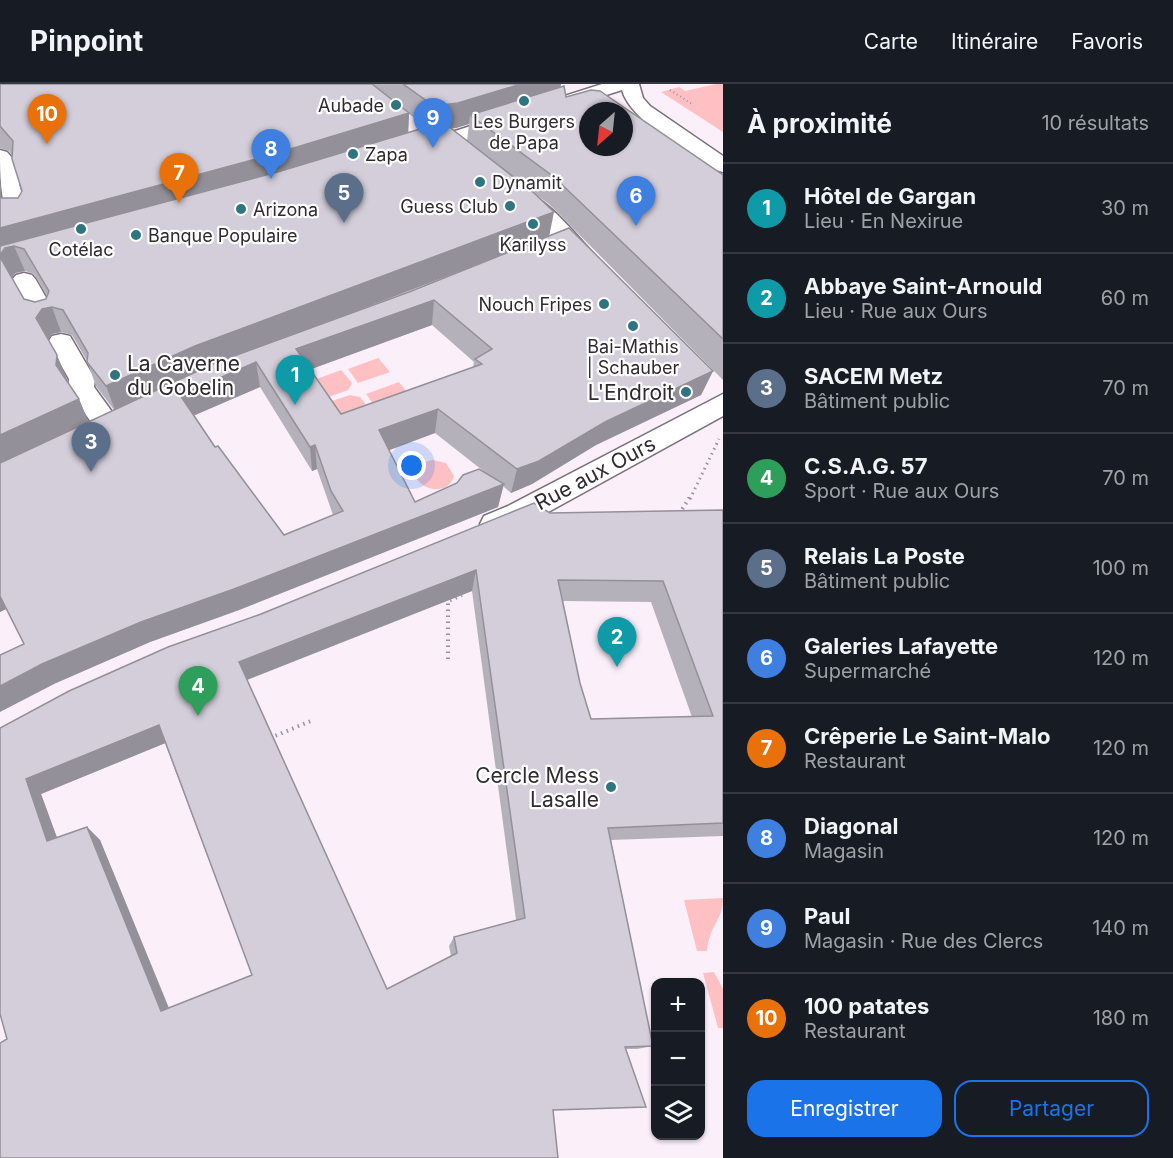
<!DOCTYPE html>
<html lang="fr">
<meta charset="utf-8">
<style>
:root{--surface:#171b24;--page:#20242c;--text:#f1f3f6;--muted:#9ea1a6;--line:#363941;--accent:#1a73e8}
body{margin:0;font-family:Inter,sans-serif;background:var(--page);color:var(--text)}
.controls{position:absolute;right:18px;bottom:18px;display:grid;overflow:hidden;border-radius:12px;box-shadow:0 2px 4px #0004}
.controls button{width:54px;height:54px;display:grid;place-items:center;padding:0;border:0;border-bottom:2px solid var(--line);background:var(--surface);color:var(--text);font:30px sans-serif}
.compass{position:absolute;left:579px;top:18px;width:54px;height:54px;border-radius:50%;background:var(--surface);box-shadow:0 2px 4px #0004;rotate:207deg}
.you{position:absolute;left:412px;top:382px;width:21px;height:21px;margin:-15px;border:4px solid #fff;border-radius:50%;background:#1a73e8;box-shadow:0 0 0 9px #1a73e833}
.badge{display:grid;place-items:center;width:39px;height:39px;border-radius:50%;background:var(--accent);color:#fff;font-size:20px;font-weight:700}
.pin{position:absolute;translate:-50% -50px;filter:drop-shadow(0 2px 3px #0008)}
.pin::after{content:'';position:absolute;top:32px;width:21px;height:18px;background:inherit;clip-path:polygon(0 0,100% 0,50% 100%)}
.list{margin:0;padding:0;list-style:none}
h2{display:flex;justify-content:space-between;align-items:center;height:78px;margin:0;padding:0 24px;font-size:26px}
h2 small{font-size:20px;font-weight:400;color:var(--muted)}
.list li{display:grid;grid-template-columns:39px 1fr auto;gap:18px;align-items:center;box-sizing:border-box;height:90px;padding:0 24px;border-top:2px solid var(--line)}
.list b{display:block;font-size:22px;white-space:nowrap}
.list p{margin:0;font-size:20px;white-space:nowrap;color:var(--muted)}
.list em{font-size:20px;font-style:normal;color:var(--muted)}
.actions{display:flex;gap:12px;padding:18px 24px}
.actions a{flex:1;padding:14px 0;border:2px solid var(--accent);border-radius:18px;text-align:center;font-size:21px;color:var(--accent)}
.actions .main{background:var(--accent);color:#fff}
.icon{flex:none;width:33px;height:33px;fill:none;stroke:currentColor;stroke-width:2;stroke-linecap:round;stroke-linejoin:round}
.map{position:relative;flex:none;width:723px;height:1074px;overflow:hidden}
header{display:flex;align-items:center;gap:36px;box-sizing:border-box;height:84px;padding:0 30px;background:var(--surface);border-bottom:2px solid var(--line)}
header strong{font-size:28px}
nav{display:flex;gap:33px;margin-inline-start:auto;font-size:21px}
main{display:flex}
aside{flex:1;background:var(--surface)}
.map>svg:first-child{display:block}
.green{fill:#fec0c2}
.lines{fill:none;stroke-linecap:round;stroke-linejoin:round}
.minor-casing{stroke:#7b717a;stroke-width:3}
.path-far2{stroke:#9c949b;stroke-width:2;stroke-dasharray:1 3;stroke-linecap:butt}
.path-far1{stroke:#9c949b;stroke-width:3;stroke-dasharray:1.5 4;stroke-linecap:butt}
.path{stroke:#9c949b;stroke-width:4;stroke-dasharray:1.5 4.5;stroke-linecap:butt}
.minor{fill:#fff;fill-rule:evenodd}
.wall{fill:#b5b1bb;fill-rule:evenodd}
.shaded-wall{fill:#949099}
.building{fill:#d3ceda;stroke:#949099;stroke-width:1.5;fill-rule:evenodd}
.poi-dot{fill:#2e7481;stroke:#fff;stroke-width:2}
.labels{text-anchor:middle;dominant-baseline:central;stroke-width:4.5;stroke-linejoin:round;paint-order:stroke}
.far-poi-label{font-size:18px;fill:#2f2b2f;stroke:#fff}
.poi-label{font-size:21px;fill:#2f2b2f;stroke:#fff;text-anchor:end}
.street-label{font-size:21px;fill:#2f2b2f;stroke:#fff}
</style>
<header>
<strong>Pinpoint</strong>
<nav><a>Carte</a><a>Itinéraire</a><a>Favoris</a></nav>
</header>
<main>
<div class="map">
<svg width="723" height="1074" viewBox="0 0 723 1074">
<rect width="100%" height="100%" fill="#fbeffa"/>
<path class="green" d="M716,0h7v48l-62,-40 18,-5 6,4z
M378,274l12,14 -32,11 -10,-14z
M341,286l11,13 -4,7 -22,8 -12,-18z
M399,298l14,18 -34,12 -13,-18z
M350,311l10,2 14,18 -28,10 -17,-23z
M433,376l13,3 8,13c-6,19 -31,16 -39,0 0,-11 8,-14 18,-16z
M723,814c0,23 -14,27 -16,53h-10l-13,-51z
M714,888l9,17v39h-5l-15,-55z"/>
<g class="lines">
<defs>
<path id="minor" d="M602,0h37l4,14 7,8 73,50v16l-7,-2c-27,-18 -86,-49 -94,-80l-156,50 -49,10 -7,-2 -3,-4 3,-4 45,-9z
M0,66l7,2 13,15 -1,17 10,33 -3,5h-16c-10,-21 -10,-49 -10,-72z
M518,105c28,6 61,50 81,71l4,5 -4,5h-16l-52,-54 -24,-21 3,-5z
M24,189l8,2 4,5 21,37 -3,6 -9,2 -9,-2 -3,-6 -21,-37 4,-5z
M61,250l9,2 25,43 -1,8 29,40 -4,7 -10,3 -10,-3 -31,-46 1,-9 -21,-37 4,-6z
M723,310v22l-193,106 -35,14 -11,-4 -4,-8 4,-8 24,-10z"/>
</defs>
<use href="#minor" class="minor-casing"/>
<path class="path-far2" d="M670,6l22,14"/>
<path class="path-far1" d="M690,415l29,-60"/>
<path class="path" d="M679,430l11,-17
M448,575v-58l14,-6
M270,654l41,-17"/>
<use href="#minor" class="minor"/>
</g>
<path class="wall" d="M0,0h561l-1,3 6,10 157,78v205l-174,-176 -11,-8 11,40 164,135 -12,24 -105,50 -64,39 -21,9 -8,-7 -5,21 -259,103 -89,32 -94,41 -32,-39 -18,-35 -6,3v-433l1,19h17l4,-7 -10,-36 -3,-4 -9,-3zM409,30l18,13 -19,5zM469,40l-2,17 -16,-13h5zM484,178l-75,30 -71,26 101,-39zM25,187l9,3 13,22 -1,3 -11,3 -11,-3 -12,-21 3,-5zM432,241l42,37 -1,5 -132,47 -31,-45zM61,248l11,3 15,26 9,25 18,24 -26,12 -9,-23 -12,-18 -19,-41 4,-6zM260,303l52,84 5,-2 16,46 -49,20 -69,-88 -21,-32zM435,349l56,44 -34,6 -42,19 -26,-52z
M723,426v326l-112,4 42,206 -16,3h-11l-73,61 -546,-71 -7,-311 550,-215zM472,507l44,329 -62,17 -5,9 2,10 -64,33 -140,-309zM563,517l88,1 41,115 -101,2 -11,-36zM165,659l87,232 -83,33 -69,-168 -13,-13 -30,11 -16,-44z"/>
<path class="shaded-wall" d="M521,0h40l-2,9 -89,22 -1,9 -13,4 -23,3 1,-25z
M409,29l-1,24 -384,112 -10,-3 11,25 -10,2 -5,8 -10,-23v-30z
M0,95l2,27 -2,-3z
M554,128l-5,25 -349,134 -85,39 -9,-24 89,-40z
M434,216l-2,25 -134,49 -2,-25z
M52,223l9,25 -9,2 -6,9 -10,-25 6,-9z
M57,271l10,24 -1,10 -10,-24z
M256,278l4,25 -74,32 -6,-24z
M713,287l-12,24 -105,50 -64,39 -21,9 6,-24 88,-47z
M79,315l10,24 -89,42v-30z
M438,325l-3,24 -56,21v-24z
M315,361l2,24 -5,2 -2,-24z
M504,400l-6,23 -259,103 -89,32 -94,41 -56,29v-26l42,-22 99,-42z
M476,486l-4,21 -228,90 -5,-19z
M0,509l10,14 -10,5z
M159,641l9,17 -127,52 22,60 -16,-13 -21,-62z
M87,743l13,13 72,176 -11,-5z"/>
<path class="building" d="M0,0h372l37,29 -145,44 -264,71v-30h18l4,-7 -10,-32 1,-18 -13,-15z
M403,0h118l-63,19 -24,3z
M564,2l2,11 25,-7 9,1 123,84v164l-169,-162 -84,-62zM588,27h36v36h-36z
M443,38l91,71 20,19 -359,134 -89,40 -19,-24 1,-9 -25,-43 -11,-3 -10,2 -6,9 21,37 -1,10 23,34 -79,36v-178l24,42 11,3 11,-3 3,-8 -25,-42 -10,-3 -9,2 -5,7v-9l281,-75z
M569,144l144,143 -108,51 -66,39 -22,8 -79,-60 -59,21 36,72 42,-19 6,-8 16,-6 25,15 -270,105 -93,33 -99,42 -42,22v-31l24,-11 -24,-48v-133l215,-100 194,-71zM434,216l58,49 -17,10 7,5 -141,50 -45,-65zM256,278l54,85 5,-2 16,46 12,20 -59,24 -66,-89 -3,1 -35,-52z
M534,419l16,10 173,-3v313l-115,5 45,218 -28,1 21,60 -93,3 5,48h-558v-115l7,-4 -7,-25v-286l69,-37 99,-44 93,-33zM476,486l49,348 -71,19 3,16 -70,36 -148,-327zM558,496l105,1 50,135 -122,3 -11,-36zM159,641l93,250 -91,36 -74,-184 -40,14 -21,-62z"/>
<g class="poi-dot">
<circle cx="524" cy="17" r="6"/>
<circle cx="396" cy="21" r="6"/>
<circle cx="353" cy="70" r="6"/>
<circle cx="480" cy="98" r="6"/>
<circle cx="510" cy="122" r="6"/>
<circle cx="241" cy="125" r="6"/>
<circle cx="533" cy="140" r="6"/>
<circle cx="81" cy="145" r="6"/>
<circle cx="136" cy="151" r="6"/>
<circle cx="604" cy="220" r="6"/>
<circle cx="633" cy="242" r="6"/>
<circle cx="115" cy="291" r="6"/>
<circle cx="686" cy="308" r="6"/>
<circle cx="611" cy="703" r="6"/>
</g>
<g class="labels">
<g class="far-poi-label">
<text x="384" y="21" text-anchor="end">Aubade</text>
<text x="524" y="37">Les Burgers<tspan x="524" dy="21">de Papa</tspan></text>
<text x="365" y="70" text-anchor="start">Zapa</text>
<text x="492" y="98" text-anchor="start">Dynamit</text>
<text x="498" y="122" text-anchor="end">Guess Club</text>
<text x="253" y="125" text-anchor="start">Arizona</text>
<text x="148" y="151" text-anchor="start">Banque Populaire</text>
<text x="533" y="160">Karilyss</text>
<text x="81" y="165">Cotélac</text>
<text x="592" y="220" text-anchor="end">Nouch Fripes</text>
<text x="633" y="262">Bai-Mathis<tspan x="633" dy="21">| Schauber</tspan></text>
</g>
<g class="poi-label">
<text x="127" y="279" text-anchor="start">La Caverne<tspan x="127" dy="24">du Gobelin</tspan></text>
<text x="674" y="308">L'Endroit</text>
<text x="599" y="691">Cercle Mess<tspan x="599" dy="24">Lasalle</tspan></text>
</g>
<g class="street-label">
<text transform="translate(595 389) rotate(-28)">Rue aux Ours</text>
</g>
</g>
</svg>
<div class="controls">
<button>+</button>
<button>−</button>
<button><svg class="icon" aria-label="layers" viewBox="0 0 24 24"><path d="M12 4l9 5-9 5-9-5zM3 14l9 5 9-5"/></svg></button>
</div>
<svg class="compass" viewBox="-18 -18 36 36"><path d="M0-13l5 13h-10z" fill="#e53935"/><path d="M0 13l5-13h-10z" fill="#9ea1a6"/></svg>
<div class="you"></div>
<div class="pin badge" style="left:295px;top:321px;background:#0f9aa8">1</div>
<div class="pin badge" style="left:617px;top:583px;background:#0f9aa8">2</div>
<div class="pin badge" style="left:91px;top:388px;background:#5c6f8a">3</div>
<div class="pin badge" style="left:198px;top:632px;background:#2e9e5b">4</div>
<div class="pin badge" style="left:344px;top:139px;background:#5c6f8a">5</div>
<div class="pin badge" style="left:636px;top:142px;background:#3f7fe0">6</div>
<div class="pin badge" style="left:179px;top:119px;background:#e8710a">7</div>
<div class="pin badge" style="left:271px;top:95px;background:#3f7fe0">8</div>
<div class="pin badge" style="left:433px;top:64px;background:#3f7fe0">9</div>
<div class="pin badge" style="left:47px;top:60px;background:#e8710a">10</div>
</div>
<aside>
<h2>À proximité<small>10 résultats</small></h2>
<ul class="list">
<li><span class="badge" style="background:#0f9aa8">1</span><div><b>Hôtel de Gargan</b><p>Lieu · En Nexirue</p></div><em>30 m</em></li>
<li><span class="badge" style="background:#0f9aa8">2</span><div><b>Abbaye Saint-Arnould</b><p>Lieu · Rue aux Ours</p></div><em>60 m</em></li>
<li><span class="badge" style="background:#5c6f8a">3</span><div><b>SACEM Metz</b><p>Bâtiment public</p></div><em>70 m</em></li>
<li><span class="badge" style="background:#2e9e5b">4</span><div><b>C.S.A.G. 57</b><p>Sport · Rue aux Ours</p></div><em>70 m</em></li>
<li><span class="badge" style="background:#5c6f8a">5</span><div><b>Relais La Poste</b><p>Bâtiment public</p></div><em>100 m</em></li>
<li><span class="badge" style="background:#3f7fe0">6</span><div><b>Galeries Lafayette</b><p>Supermarché</p></div><em>120 m</em></li>
<li><span class="badge" style="background:#e8710a">7</span><div><b>Crêperie Le Saint-Malo</b><p>Restaurant</p></div><em>120 m</em></li>
<li><span class="badge" style="background:#3f7fe0">8</span><div><b>Diagonal</b><p>Magasin</p></div><em>120 m</em></li>
<li><span class="badge" style="background:#3f7fe0">9</span><div><b>Paul</b><p>Magasin · Rue des Clercs</p></div><em>140 m</em></li>
<li><span class="badge" style="background:#e8710a">10</span><div><b>100 patates</b><p>Restaurant</p></div><em>180 m</em></li>
</ul>
<div class="actions"><a class="main">Enregistrer</a><a>Partager</a></div>
</aside>
</main>
